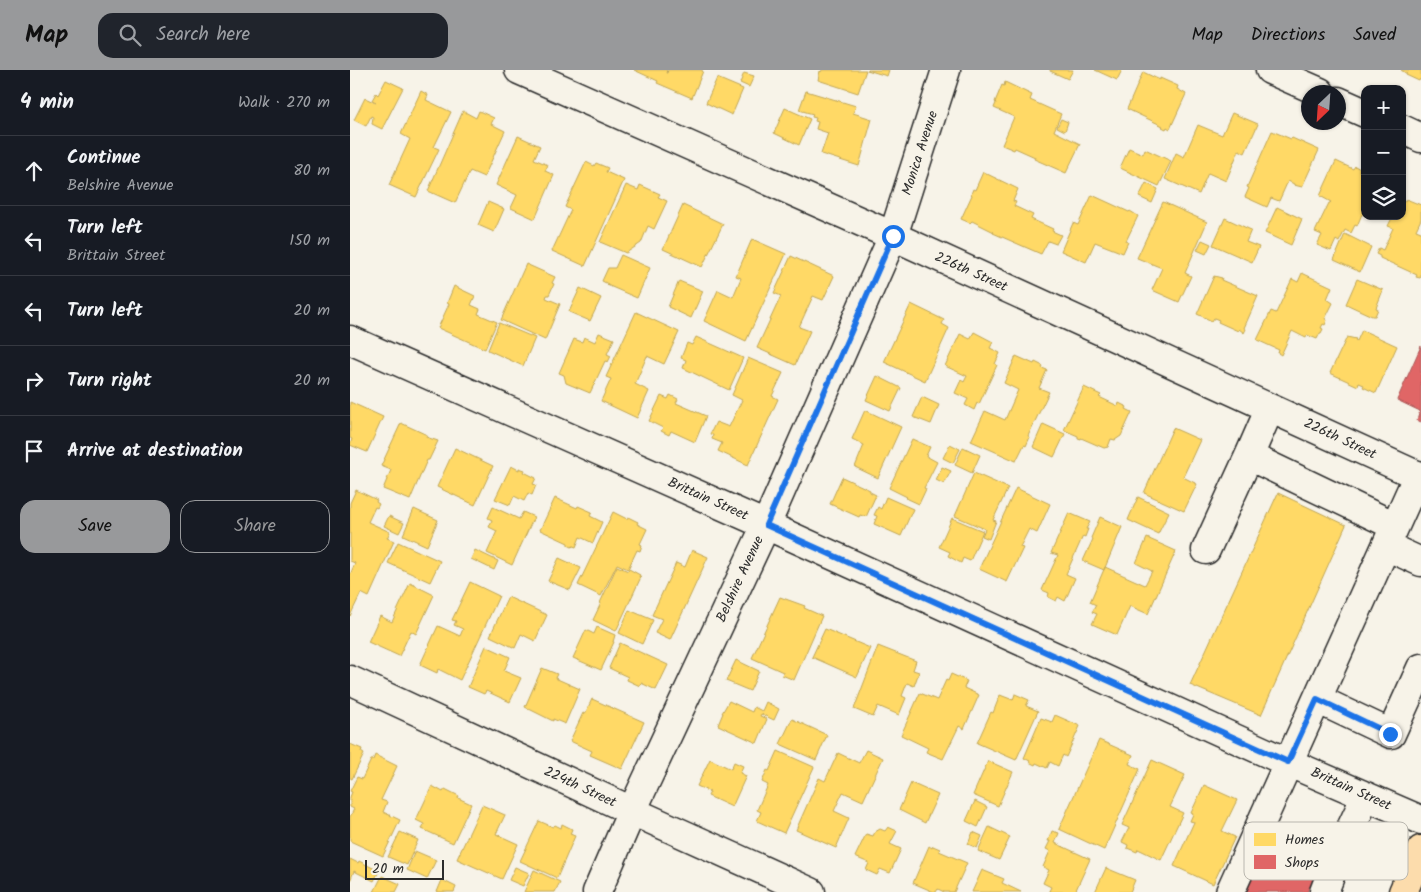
<!DOCTYPE html>
<meta charset="utf-8">
<style>
:root{--surface:#171b24;--page:#20242c;--text:#f1f3f6;--muted:#9ea1a6;--line:#363941;--accent:#98999b}
body{margin:0;font-family:Kalam,sans-serif;background:var(--page);color:var(--text)}
.controls{position:absolute;right:15px;top:15px;display:grid;overflow:hidden;border-radius:10px;box-shadow:0 1px 4px #0004}
.controls button{width:45px;height:45px;display:grid;place-items:center;padding:0;border:0;border-bottom:1px solid var(--line);background:var(--surface);color:var(--text);font:25px sans-serif}
.compass{position:absolute;left:951px;top:15px;width:45px;height:45px;border-radius:50%;background:var(--surface);box-shadow:0 1px 4px #0004;rotate:205deg}
.scale{position:absolute;left:15px;bottom:12px;width:79px;box-sizing:border-box;padding-left:5px;border:2px solid #2b2b2b;border-top:0;font-size:14px;line-height:18px;white-space:nowrap;color:#2b2b2b;-webkit-text-stroke:4px #f7f3e8;paint-order:stroke}
.stop{position:absolute;width:15px;height:15px;margin:-11px;border:4px solid #1a73e8;border-radius:50%;background:#fff}
.stop.end{background:#1a73e8;border-color:#fff;box-shadow:0 1px 5px #0008}
.list{margin:0;padding:0;list-style:none}
h2{display:flex;justify-content:space-between;align-items:center;height:65px;margin:0;padding:0 20px;font-size:21px}
h2 small{font-size:16px;font-weight:400;color:var(--muted)}
.list li{display:grid;grid-template-columns:32px 1fr auto;gap:15px;align-items:center;box-sizing:border-box;height:70px;padding:0 20px;border-top:1px solid var(--line)}
.list b{display:block;font-size:19px;white-space:nowrap}
.list p{margin:0;font-size:16px;white-space:nowrap;color:var(--muted)}
.list em{font-size:16px;font-style:normal;color:var(--muted)}
.actions{display:flex;gap:10px;padding:15px 20px}
.actions a{flex:1;padding:11px 0;border:1px solid var(--accent);border-radius:15px;text-align:center;font-size:18px;color:var(--accent)}
.actions .main{background:var(--accent);color:#111}
.icon{flex:none;width:28px;height:28px;fill:none;stroke:currentColor;stroke-width:2;stroke-linecap:round;stroke-linejoin:round}
.map{position:relative;flex:none;width:1071px;height:822px;overflow:hidden}
header{display:flex;align-items:center;gap:30px;box-sizing:border-box;height:70px;padding:0 25px;background:var(--accent);color:#111}
header strong{font-size:24px}
nav{display:flex;gap:28px;margin-inline-start:auto;font-size:18px}
.search{width:350px;height:45px;background:var(--page);display:flex;align-items:center;gap:12px;box-sizing:border-box;padding:0 18px;border-radius:15px;color:var(--muted);font-size:19px}
main{display:flex}
aside{flex:1;background:var(--surface)}
.map>svg:first-child{display:block}
.homes{fill:#ffd966;stroke:#bfa554}
.shops{fill:#e06666;stroke:#aa5454}
.lines{fill:none;stroke-linecap:round;stroke-linejoin:round}
.minor-casing{stroke:#2b2b2b;stroke-width:31}
.major-casing{stroke:#2b2b2b;stroke-width:31}
.minor{stroke:#f7f3e8;stroke-width:28}
.major{stroke:#fcdcac;stroke-width:28}
.route{stroke:#1a73e8;stroke-width:6}
.labels{text-anchor:middle;dominant-baseline:central;stroke-width:5;stroke-linejoin:round;paint-order:stroke}
.street-label{font-size:14px;fill:#2b2b2b;stroke:#f7f3e8}
.key{fill:#f7f3e8;stroke:#bab7af;stroke-width:1}
.key-label{font-size:14px;fill:#2b2b2b}
</style>
<header>
<strong>Map</strong>
<div class="search"><svg class="icon" aria-label="search" viewBox="0 0 24 24"><circle cx="10" cy="10" r="6"/><path d="M15 15l6 6"/></svg>Search here</div>
<nav><a>Map</a><a>Directions</a><a>Saved</a></nav>
</header>
<main>
<aside>
<h2>4 min<small>Walk · 270 m</small></h2>
<ul class="list">
<li><svg class="icon" aria-label="ahead" viewBox="0 0 24 24"><path d="M12 20V5M6 11l6-6 6 6"/></svg><div><b>Continue</b><p>Belshire Avenue</p></div><em>80 m</em></li>
<li><svg class="icon" aria-label="left" viewBox="0 0 24 24"><path d="M17 20v-9H6M10 6l-5 5 5 5"/></svg><div><b>Turn left</b><p>Brittain Street</p></div><em>150 m</em></li>
<li><svg class="icon" aria-label="left" viewBox="0 0 24 24"><path d="M17 20v-9H6M10 6l-5 5 5 5"/></svg><div><b>Turn left</b></div><em>20 m</em></li>
<li><svg class="icon" aria-label="right" viewBox="0 0 24 24"><path d="M7 20v-9h11M14 6l5 5-5 5"/></svg><div><b>Turn right</b></div><em>20 m</em></li>
<li><svg class="icon" aria-label="arrive" viewBox="0 0 24 24"><path d="M6 21V4h12l-3 4 3 4H6"/></svg><div><b>Arrive at destination</b></div></li>
</ul>
<div class="actions"><a class="main">Save</a><a>Share</a></div>
</aside>
<div class="map">
<svg width="1071" height="822" viewBox="0 0 1071 822">
<rect width="100%" height="100%" fill="#f7f3e8"/>
<filter id="ink" filterUnits="userSpaceOnUse"><feTurbulence type="fractalNoise" baseFrequency=".02" numOctaves="2"/><feDisplacementMap in="SourceGraphic" scale="10" xChannelSelector="R" yChannelSelector="G"/><feConvolveMatrix kernelMatrix="1 2 1 2 8 2 1 2 1" color-interpolation-filters="sRGB"/></filter>
<g filter="url(#ink)">
<path class="homes" d="M284,0h33l-1,3h1l1,-3h33l2,1 -11,27 -35,-15 1,-2z
M472,0h44l-8,23 -40,-13 2,-9 1,1z
M517,0h22l-2,6z
M700,0h23l-5,9 -18,-8z
M745,0h27l-5,10z
M1051,0h20v10l-1,-1 -1,2 -13,-6 1,-1z
M793,2l17,8v-2l18,8 -1,3 9,5 -16,35 -3,-2 -1,2 -4,-2 1,-1 -36,-17z
M394,3l10,3 -5,11 -9,-4z
M367,8l26,11 -11,26 -26,-12z
M36,10l17,8 -21,41 -10,-5 1,-7 -2,-1 -5,10 -12,-6 11,-22 11,5v-1l-4,-2 4,-7 2,2z
M655,12l27,13 -2,5 31,14 -7,17 26,13 -14,29 -32,-14 1,-2 -20,-9 -1,2 -12,-5 12,-28 -20,-9 2,-5 -1,-1 7,-17 2,1z
M71,21l7,4 -2,5 25,12 -17,35 5,2 -23,48 -27,-12 21,-46 -9,-5z
M456,21l50,15 -3,7 19,6 -13,47 -38,-12 7,-21 -12,-4 2,-7 -3,-1 1,-3 -4,-1 1,-3 -14,-4z
M435,38l25,11 -11,26 -25,-12z
M113,41l13,7 3,-7 15,7 -3,6 14,7 -21,46 -14,-6 -15,32 -27,-12z
M882,43l26,11 -13,29 -6,-3 -13,31 -18,-8 -9,21 -34,-15 11,-26 8,4 14,-32 24,10z
M711,49l7,3 -3,9 -8,-4z
M922,61l19,8 1,-1 27,12 -17,37 -8,-2v-1l-6,-3 -9,20 -8,-3 -4,9 -22,-10 4,-9 -2,-1z
M168,66l22,10 -6,13 14,6 -3,6 9,4 -19,44 -24,-11 6,-13 -21,-10z
M779,78l14,6 2,-5 26,12 -12,25 -39,-18z
M986,91l17,8 2,-3 5,3 -1,2 6,3v40l-1,1 -2,-1 -5,12 -2,-1 -4,8 -6,-3 -6,12 -3,-2 -5,11 -14,-6 5,-10 -7,-3 14,-29h1l1,-1 -11,-6z
M236,92l8,4 2,-3 12,5 -2,4 18,8 -39,86 -33,-15 19,-41 -6,-3z
M633,102l35,17 -5,12 3,1 -2,4 19,9 -2,4 22,10 -1,2 9,4 -5,9 -8,-3 -7,13 -48,-21 1,-1 -22,-11 -2,2 -9,-4 11,-24 -1,-1 2,-5 2,1z
M796,113l12,6 -6,14 -13,-6z
M276,115l12,5 2,-5 20,9 -2,3 9,4 -13,28 -6,-3 -7,17 -15,10 -26,-11z
M742,125l37,17 1,-1 8,5 -12,25 2,1 -5,11 -28,-11 -9,20 -25,-11 12,-28 5,2z
M1056,129l15,6v14l-5,11 5,2v45l-1,1 -4,-1 1,-2 -37,-17v-2l-4,-2 3,-6 4,2 10,-22 -5,-2 5,-10h9v-16l3,1z
M138,132l16,7 -10,23 -16,-7z
M813,132l44,20 -22,51 6,3 -12,26 -27,-12 10,-22 -25,-10z
M333,135l40,19 -21,43 -39,-18z
M927,137l25,12 -11,26 -26,-12z
M875,148l26,12 -5,12 13,5 -7,15 -39,-17z
M995,164l26,13 -11,25 -26,-12z
M402,169l34,15 -40,87 -42,-20 14,-31 15,7 8,-19 -5,-2z
M852,170l9,4 -5,10 -9,-4z
M271,185l29,13 -13,30 -30,-13 1,-1 -6,-3 6,-13h7z
M441,186l43,20 -11,24 -10,-4 -14,31 11,4 -15,34 -38,-17 24,-52 -7,-3z
M176,194l29,13 -3,6 2,1 -5,11h-2l-1,3 14,6 -15,36 -44,-20z
M952,203l30,14 -5,12 6,4 -8,16 2,1 -2,5 -2,-1 -2,4 2,1 -2,4h-1l-3,6 -10,-4 -1,3 -14,-7 -11,24 -3,-2 1,-3 -22,-10 14,-29 5,2 16,-34 6,3z
M864,206l8,2 -1,2 37,16 -14,32 2,1 -2,4 -5,-4 -1,2 -20,-9 1,-2 -5,-2 -2,3 -15,-7z
M1007,209l26,11 -7,18 2,1 -3,7h-3l-26,-12z
M329,211l24,10 -12,27 -23,-11z
M104,216l21,10 -4,9 9,4 -2,5 19,8 -12,27 -47,-21 11,-24 -2,-1z
M230,218l21,10 -11,23 -21,-9z
M561,234l33,16 -2,4 7,4 -24,53 -41,-19z
M286,242l43,20 -15,32 -17,-8 -12,28 14,7 -12,27 -36,-17 10,-22 -5,-2z
M149,253l36,15 -12,28 -35,-16z
M1012,260l35,16 -21,47 -13,-6 1,-2 -5,-2 -1,3 -28,-13 17,-36 9,2 -1,1 2,1z
M624,262l19,10 -3,6 10,5 -5,11 2,1 -18,39 -2,-1 -3,7 -9,-5 3,-6 -13,-6 6,-13 3,2 3,-6 -22,-10 15,-32 10,5z
M249,263l15,6 -7,15 4,2 -3,6 -3,-1 -15,32 -24,-10 -2,-8 -5,-2 15,-34 8,3 2,-5 11,5z
M346,267l47,21 -14,32 -46,-22 3,-8 -5,-2 6,-15 5,2z
M666,286l18,8 1,-2 8,4 -1,2 5,2 -8,18 10,4 -21,44 2,1 -4,9 -2,-1 -8,16 -45,-20 14,-30 20,9 13,-30 -14,-7z
M398,288l35,15 -11,23 6,3 -30,66 -30,-14 4,-8 -10,-4 1,-4 -3,-1 6,-12 13,5 13,-27 -10,-5z
M527,306l24,12 -11,23 -24,-11z
M734,317l17,8 -2,2 19,9 1,-3 8,4 -1,2 6,3 -11,24 -6,4 -4,-1 -3,8 -4,1 -23,-10v1l-3,-1v-2l-14,-6z
M320,325l8,4 -2,4 30,13 -11,26 -24,-11 -2,4 -8,-4 2,-3 -14,-7 12,-25 7,3z
M572,327l17,8 -8,19 -18,-7z
M0,332l33,15 -16,35 -17,-7 2,-6 -2,-1z
M515,340l36,17 -23,51 -23,-11 9,-22 -12,-6z
M51,353l26,12 -1,2 12,4 -9,19h-2l-17,40 -27,-11 8,-19 -10,-4z
M693,354l22,10 -11,23 -21,-10z
M823,358l27,12 -17,37 14,7 -13,27 -40,-18z
M562,369l18,8 -4,9 11,6 -13,26 2,1 -7,15 -13,-6 1,-1 -18,-9z
M600,374l10,5 -7,14 -10,-5z
M613,377l17,8 -8,18 -17,-8z
M105,378l38,18 -18,39 -38,-18z
M161,396l8,4v-2l6,2 -1,2 12,6 -3,6 3,1 -4,10 -4,-2 -4,8 -10,-5 -4,9 -15,-6z
M592,397l9,4 -7,13 -8,-4z
M624,403l34,15 -15,32 3,1 -7,18 -7,-3 3,-7 -30,-13z
M492,407l28,13v2l6,3 -10,22 -6,-2 -1,2 -29,-13z
M666,418l34,16 -13,29 -8,-4 -9,18 3,1 -16,34 -28,-13z
M6,420l21,10 -1,2 3,2 -2,4 -2,-1 -7,15 22,10 -3,6 7,3 -25,56 -8,-4 -11,23v-41l5,-12 -5,-2v-58z
M928,423l68,32 -85,190 -71,-30z
M536,427l27,12 -12,27 -27,-12 3,-8 -3,-1 4,-8 3,2z
M788,427l31,15 -11,22 -30,-14z
M205,428l22,10 1,-2 14,6 -2,4 12,6 -9,21 -13,-6 -4,10 -3,-1 -1,1 -4,-2v-2l-28,-13z
M143,437l26,12 4,-7 11,5 -22,48 -25,-12 10,-22 -8,-4 3,-7 -4,-2z
M64,439l24,11 -11,26 -24,-11z
M263,442l14,7 1,-2 10,5 -1,2 10,5 -7,15 2,1 -2,6 -3,-1 -9,19 -11,-5 -16,32 -23,-11z
M719,443l21,9 -4,7h2l-3,8 -2,-1 -17,38 9,4 -10,23 -7,-4 -2,4 -8,-4 1,-4 -7,-3 16,-35 -7,-2z
M39,446l15,7 -5,10 -15,-7z
M750,447l22,10 -18,43 -21,-9 10,-22 -2,-1z
M602,448l31,13 -13,30 -7,-3 -2,5 -13,-7 2,-4 -11,-5z
M797,468l29,13 -28,63 -18,-8 -13,29 -25,-11 5,-10 -5,-2 4,-7 -6,-3 15,-35 40,18 7,-14 -16,-8z
M48,472l42,19 -10,21 -42,-19z
M125,480l23,11 -4,9 -23,-11z
M342,480l16,7 -38,83 -15,-7 7,-14 -10,-4 24,-52 9,4z
M209,488l22,10 -11,22 -22,-9z
M267,496l11,5 1,-2 11,6 -1,2h2l-25,54 -23,-11 8,-17h-1z
M120,512l29,14 -39,84 -22,-11 -1,4 -17,-8 18,-39 22,10 3,-7 -9,-4 2,-4 -4,-1z
M60,513l24,12 -18,39 -5,-3 -12,25 -31,-14 12,-26 12,6z
M158,527l39,18 -12,26 -14,-7 -6,14 -25,-12z
M430,527l25,9 -1,2 18,8 -28,64 -12,-5 1,-3 -31,-14z
M279,540l24,10 -11,24 -23,-11z
M247,557l18,8 -2,7h1l-13,28 -28,-12 13,-28 8,4z
M475,559l45,19 -13,29 -45,-20z
M270,573l48,22 -12,25 -15,-7 -1,3 -13,-6 1,-3 -19,-9z
M136,576l24,11 -6,14 17,7 -11,24 -24,-11 -2,3 -16,-7z
M528,576l38,15 -3,9 6,2 -5,14 -7,-3 -5,13 4,2 -7,17 -21,-9 -5,11 -19,-8z
M386,590l23,11 -9,20 -24,-10z
M192,598l15,6 -2,4 25,11 -15,35 -12,-5v2l-28,-14z
M601,604l16,7 -3,7 15,7 -15,34 -5,-3 -16,33 -17,-7 2,-4 -27,-13 19,-42 17,7 9,-20 2,1z
M665,624l14,6 -3,6 12,5 -22,49 -39,-17 14,-31 2,1 7,-18 13,5z
M242,629l52,23 -22,47 -32,-14 2,-4 -22,-10 13,-28 2,1z
M379,631l23,11 2,-5 8,4 4,-9 13,7 -5,11 -13,-6 -1,2 7,3 -10,24 -39,-18 5,-12h-1z
M705,645l25,11 -14,31 -3,-2 -5,11 -8,-4 -3,6 -11,-5 -1,2 -6,-3 1,-1 -6,-3 17,-40 11,4z
M442,649l35,16 -11,25 -36,-16z
M749,670l34,15 -4,9 11,5 -36,81 -45,-21z
M0,674l12,5 -1,3 3,2 -12,25 -2,-1z
M516,680l17,8 -20,43 -20,-9 -9,19 15,7 -13,30 -40,-18 23,-52 6,3 13,-28 21,10z
M428,681l36,16 -30,66 -27,-12 4,-9 -4,-2 11,-25 -6,-3 5,-12 2,1z
M25,685l22,11 -16,34 6,2 -4,10 17,8 -17,36 -33,-15v-24l4,-8 -4,-2v-10l2,-5 -2,-1 7,-14 5,2 9,-19h2z
M360,689l21,10 3,-7 9,4 -3,7 6,3 -14,31 -24,-11 2,-4 -13,-6z
M802,690l33,15 -15,32 13,6 -22,47 -23,-11 -1,3 -10,-4 1,-3 -6,-3 7,-14 -7,-3z
M638,691l25,11 -15,34 -25,-11z
M561,713l27,12 -13,28 -26,-13z
M854,715l33,15 -15,31 13,6 -22,47 -39,-18 20,-44 -4,-1 3,-7 -2,-1z
M82,716l11,6 2,-3 14,7 -1,2 13,6 -18,39 -31,-14 2,-5 -8,-4z
M625,731l12,6 -9,20 -12,-6z
M132,735l23,10 -9,19 22,10 -16,35 -45,-20z
M189,751l14,6 2,-2 6,3 1,-4 10,5 -2,5 5,2 -18,42 -37,-17z
M538,757l9,4 -7,13 11,5 -11,24 -10,-4 -3,6 -11,-5 3,-7 -14,-6 11,-23 7,2 2,-4 5,-3 5,2z
M639,757l21,10 -11,23 -21,-9z
M702,761l7,2 -4,10 35,16 -15,33h-23l-3,-1 2,-4 -8,-4 6,-13 -6,-3 7,-16 -4,-2 4,-8h-2z
M50,762l18,8 -11,25 -19,-8z
M623,762l9,4 -5,12 -9,-4z
M579,776l3,2 1,-2 7,3 -1,2 28,12 -13,29h-10l-6,-3 -2,3h-2l-21,-9z
M65,781l21,9 -9,19 -20,-9z
M0,789l8,4 1,-2 20,10 -5,10 -20,-10 -4,10z
M165,797l14,6 -6,13 -14,-6z
M756,798l29,12 -5,12h-35z
M184,800l26,12 -5,10h-31z
M632,800l22,9 -2,4 19,9h-49z
M32,806l18,8 -4,8h-22z
M92,810l14,7 -2,5h-17z"/>
<path class="shops" d="M1071,276v76l-4,-2 3,-9 -23,-11z
M917,765l26,12 2,-5 24,11 -2,4 5,2 -15,33h-65z"/>
<g class="lines">
<defs>
<path id="minor" d="M169,0l374,166 528,241
M920,0l50,22
M988,31l27,12
M1052,59l19,9
M0,270l416,185 512,233 143,62
M899,386l21,-48
M1036,476l35,16
M856,480l43,-94 146,70
M0,610l282,131 179,81
M967,629l74,35 30,-66
M247,822l35,-81 134,-286 127,-289 53,-166
M880,822l188,-417
M974,822l13,-34 29,-62"/>
<path id="major" d="M1053,822l18,-42"/>
</defs>
<use href="#minor" class="minor-casing"/>
<use href="#major" class="major-casing"/>
<use href="#minor" class="minor"/>
<use href="#major" class="major"/>
</g>
</g>
<g class="lines" filter="url(#ink)">
<path class="route" d="M543,166l-127,289 522,237 29,-63 73,35"/>
</g>
<g class="labels">
<g class="street-label">
<text transform="translate(570 83) rotate(-72)">Monica Avenue</text>
<text transform="translate(621 202) rotate(24)">226th Street</text>
<text transform="translate(990 369) rotate(25)">226th Street</text>
<text transform="translate(358 429) rotate(24)">Brittain Street</text>
<text transform="translate(390 509) rotate(-65)">Belshire Avenue</text>
<text transform="translate(230 717) rotate(25)">224th Street</text>
<text transform="translate(1001 719) rotate(24)">Brittain Street</text>
</g>
</g>
<rect x="894" y="752" width="164" height="58" rx="8" class="key"/>
<rect x="904" y="763" width="22" height="13" fill="#ffd966"/>
<rect x="904" y="785" width="22" height="14" fill="#e06666"/>
<g class="key-label">
<text x="935" y="774">Homes</text>
<text x="935" y="797">Shops</text>
</g>
</svg>
<div class="controls">
<button>+</button>
<button>−</button>
<button><svg class="icon" aria-label="layers" viewBox="0 0 24 24"><path d="M12 4l9 5-9 5-9-5zM3 14l9 5 9-5"/></svg></button>
</div>
<svg class="compass" viewBox="-18 -18 36 36"><path d="M0-13l5 13h-10z" fill="#e53935"/><path d="M0 13l5-13h-10z" fill="#9ea1a6"/></svg>
<div class="scale">20 m</div>
<div class="stop" style="left:543px;top:166px"></div>
<div class="stop end" style="left:1040px;top:664px"></div>
</div>
</main>
